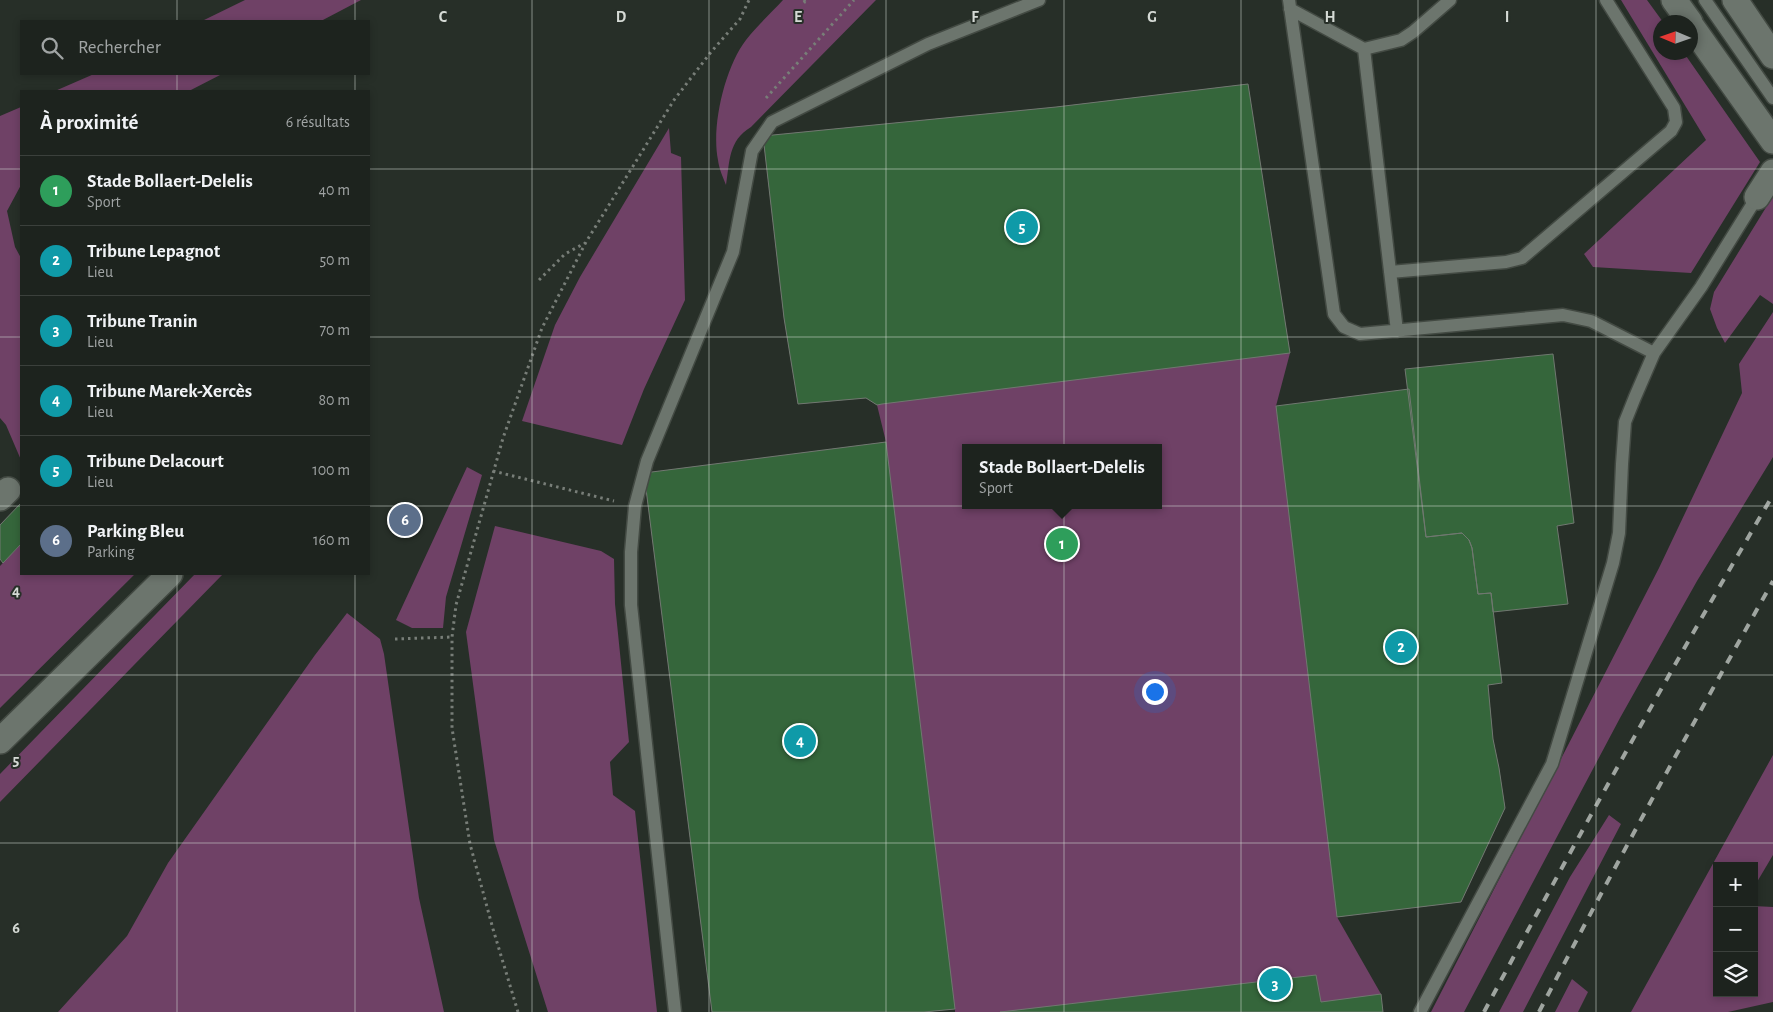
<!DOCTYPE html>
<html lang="fr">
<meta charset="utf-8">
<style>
:root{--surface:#1d231e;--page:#2a2f2b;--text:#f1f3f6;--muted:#a0a4a4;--line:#3b403c;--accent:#8c9099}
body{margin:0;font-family:"Alegreya Sans",sans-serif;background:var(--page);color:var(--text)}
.controls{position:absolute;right:15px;bottom:15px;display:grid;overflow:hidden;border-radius:0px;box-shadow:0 2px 8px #0003}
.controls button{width:45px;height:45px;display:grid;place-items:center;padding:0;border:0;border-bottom:1px solid var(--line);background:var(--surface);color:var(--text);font:25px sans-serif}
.compass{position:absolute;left:1653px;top:15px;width:45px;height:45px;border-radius:50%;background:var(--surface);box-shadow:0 2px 8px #0003;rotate:272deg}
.you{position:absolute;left:1154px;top:691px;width:18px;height:18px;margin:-12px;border:4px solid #fff;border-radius:50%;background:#1a73e8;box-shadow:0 0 0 8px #1a73e833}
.badge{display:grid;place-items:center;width:32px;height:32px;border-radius:50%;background:var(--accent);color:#fff;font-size:16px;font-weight:700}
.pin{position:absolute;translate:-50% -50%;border:2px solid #fff;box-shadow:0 1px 5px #0006}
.popup{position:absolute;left:962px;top:444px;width:200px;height:65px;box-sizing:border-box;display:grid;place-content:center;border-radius:0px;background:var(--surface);filter:drop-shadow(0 1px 4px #0005);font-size:16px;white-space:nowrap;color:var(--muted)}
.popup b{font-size:19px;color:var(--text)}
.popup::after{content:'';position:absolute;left:50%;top:100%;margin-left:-10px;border:10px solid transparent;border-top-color:var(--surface)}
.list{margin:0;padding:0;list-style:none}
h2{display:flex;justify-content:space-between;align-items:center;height:65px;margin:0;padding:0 20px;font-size:21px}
h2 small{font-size:16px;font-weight:400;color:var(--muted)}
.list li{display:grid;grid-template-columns:32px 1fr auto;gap:15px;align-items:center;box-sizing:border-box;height:70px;padding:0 20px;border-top:1px solid var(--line)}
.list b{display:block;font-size:19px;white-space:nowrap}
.list p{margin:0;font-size:16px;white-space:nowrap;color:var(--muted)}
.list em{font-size:16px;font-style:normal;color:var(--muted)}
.icon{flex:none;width:28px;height:28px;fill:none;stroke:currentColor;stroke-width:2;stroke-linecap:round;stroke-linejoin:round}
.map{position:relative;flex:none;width:1773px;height:1012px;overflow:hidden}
.search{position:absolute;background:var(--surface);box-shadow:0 2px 8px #0003;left:20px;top:20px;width:350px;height:55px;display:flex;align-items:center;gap:12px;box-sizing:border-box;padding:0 18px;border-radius:0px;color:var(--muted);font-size:19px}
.panel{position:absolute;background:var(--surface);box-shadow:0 2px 8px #0003;left:20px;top:90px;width:350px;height:485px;border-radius:0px}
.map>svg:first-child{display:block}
.green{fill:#6f4166;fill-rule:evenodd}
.building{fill:#35663b;stroke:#707870}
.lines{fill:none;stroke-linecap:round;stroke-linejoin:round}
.service-casing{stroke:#434a43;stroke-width:15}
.minor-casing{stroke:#434a43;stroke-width:28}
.path{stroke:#787e78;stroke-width:3;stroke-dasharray:2.5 4;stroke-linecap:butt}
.service{stroke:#6c756d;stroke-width:12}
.minor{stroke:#6c756d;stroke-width:25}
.rail{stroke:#9fa5a0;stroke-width:4;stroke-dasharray:9 9;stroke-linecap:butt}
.grid{fill:none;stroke:#d5dad5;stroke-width:1;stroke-opacity:0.55}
.grid-label{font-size:16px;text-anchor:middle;font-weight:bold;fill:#d5dad5;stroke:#272f28;stroke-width:4;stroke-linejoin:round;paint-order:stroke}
</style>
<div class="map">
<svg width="1773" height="1012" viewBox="0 0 1773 1012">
<rect width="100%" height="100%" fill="#272f28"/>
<path class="green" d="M245,0h116l-40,21h-119z
M783,0h93l-125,127c-23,14 -21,34 -25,58 -3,-8 -7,-16 -8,-25 -7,-34 7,-93 28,-120 11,-14 25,-27 37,-40z
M1621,0h26l16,22h-3v30l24,1 76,109 -69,111 -98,-6 -9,-13 122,-114z
M94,74h128l-33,17h-134z
M1248,84l42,269 -14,53 217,206 9,71 -14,2 5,54 6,29 6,40 -44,94 -124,15 44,77 2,18h-428v-3l-31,3h-212l-68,-539 242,-31 -9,-37 -11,-7 -68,6 -14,-86 -21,-182 293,-29zM966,448h192v57h-192z
M21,107v78l-14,26 8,36 6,11v202l-15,-35 -6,-7v-302z
M669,128l2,25 10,4 4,143 -41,89 -22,56 -100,-24 33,-96 25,-48z
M1773,196v108l-13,-9 -35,48 -8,-15 -7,-19 4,-17z
M1773,312v145l-76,124 -77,137 -156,294h-33l228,-444 83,-175 -3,-29z
M467,467l15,8 -36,122 -3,31h-31l-16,-8z
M495,526l106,25 13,8 1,45 14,138 -19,20 3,33 22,16 22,201h-109l-54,-172 -28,-208z
M21,544v30h114l-135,134v-142z
M195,574h28l-223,228v-28z
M347,613l33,26 4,15 35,244 25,114h-386l69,-76 41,-73 147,-208z
M1773,755v100l-19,32v-21h-37v127h37v-87l19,1v95l-45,10h-97z
M1609,815l12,9 -98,188h-24l71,-135z
M1572,979l16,13 -10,20h-23z"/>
<path class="building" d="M1248,84l42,269 -408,51 -5,1 -11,-7 -68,6 -14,-86 -21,-182 293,-29z
M1553,354l21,169 -17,3 11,78 -75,8 -2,-19 -13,1 -6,-46 -3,-8 -7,-7 -36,4 -21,-168z
M1409,389l17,148 36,-4 7,7 3,8 6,46 13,-1 11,90 -14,2 5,54 6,29 6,40 -44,94 -124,15 -61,-511z
M886,442l69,567 -31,3h-212l-68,-539z
M21,503v41l-18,19 -3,-4v-34z
M1316,975l5,27 60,-8 2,18h-383z"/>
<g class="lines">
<defs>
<path id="service" d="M1289,0l45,314 10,13 16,7 203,-19 28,6 63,32
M1705,0l68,98
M1290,9l74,40 33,282
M1364,49l37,-9 12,-8 37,-32
M1390,272l116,-10 16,-4 149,-127 5,-9 -2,-14 -68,-108
M675,1012l-44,-407v-53l4,-46 12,-45 86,-209 19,-101 20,-29 156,-78 111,-44
M1420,1012l132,-248 61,-201 6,-30 3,-69 3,-42 10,-25 19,-44 47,-66 56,-90"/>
<path id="minor" d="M1674,0l16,22
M1735,0l38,56
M1690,24l83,117
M1757,197l16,-25
M0,498l8,-8
M0,741l170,-167"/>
</defs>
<use href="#service" class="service-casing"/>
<use href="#minor" class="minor-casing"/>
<path class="path" d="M804,0l1,2 2,-2
M766,98l88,-98
M539,280l26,-26 20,-11
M493,471l121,30
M395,639l57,-2
M518,1012l-25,-83 -23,-85 -18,-116v-91l4,-32 47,-167 39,-110 44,-86 88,-142 37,-48 29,-33 9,-19"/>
<use href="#service" class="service"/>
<use href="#minor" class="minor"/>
<path class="rail" d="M1484,1012c93,-174 189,-347 289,-517
M1539,1012c75,-145 154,-289 234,-431"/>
</g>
<path class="grid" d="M177,0v21M355,0v21M532,0v1012M709,0v1012M886,0v1012M1064,0v1012M1241,0v1012M1418,0v1012M1596,0v1012M177,74v17M355,74v17M0,169h21M369,169h1404M0,337h21M369,337h1404M0,506h21M369,506h1404M177,574v438M355,574v438M0,675h1773M0,843h1773"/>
<g class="grid-label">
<text x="443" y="22">C</text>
<text x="621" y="22">D</text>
<text x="798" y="22">E</text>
<text x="975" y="22">F</text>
<text x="1152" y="22">G</text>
<text x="1330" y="22">H</text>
<text x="1507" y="22">I</text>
<text x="16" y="596">4</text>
<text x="16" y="765">5</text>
<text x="16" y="933">6</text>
</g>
</svg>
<div class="controls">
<button>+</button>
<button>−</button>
<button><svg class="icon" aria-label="layers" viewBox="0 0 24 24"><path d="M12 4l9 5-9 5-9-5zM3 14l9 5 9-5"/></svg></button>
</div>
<svg class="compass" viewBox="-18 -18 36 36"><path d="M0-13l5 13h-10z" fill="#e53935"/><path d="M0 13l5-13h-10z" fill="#a0a4a4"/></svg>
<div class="you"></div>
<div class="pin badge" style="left:1062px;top:544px;background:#2e9e5b">1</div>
<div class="popup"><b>Stade Bollaert-Delelis</b>Sport</div>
<div class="pin badge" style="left:1401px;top:647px;background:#0f9aa8">2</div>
<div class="pin badge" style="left:1275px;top:984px;background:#0f9aa8">3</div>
<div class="pin badge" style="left:800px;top:741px;background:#0f9aa8">4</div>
<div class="pin badge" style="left:1022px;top:227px;background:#0f9aa8">5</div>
<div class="pin badge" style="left:405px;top:520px;background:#5c6f8a">6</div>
<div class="search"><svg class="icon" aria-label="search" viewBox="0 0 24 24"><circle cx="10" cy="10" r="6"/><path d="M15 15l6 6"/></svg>Rechercher</div>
<section class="panel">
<h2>À proximité<small>6 résultats</small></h2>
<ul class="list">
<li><span class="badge" style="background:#2e9e5b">1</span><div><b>Stade Bollaert-Delelis</b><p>Sport</p></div><em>40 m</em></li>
<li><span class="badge" style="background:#0f9aa8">2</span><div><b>Tribune Lepagnot</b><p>Lieu</p></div><em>50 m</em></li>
<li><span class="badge" style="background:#0f9aa8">3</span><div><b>Tribune Tranin</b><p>Lieu</p></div><em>70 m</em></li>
<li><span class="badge" style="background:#0f9aa8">4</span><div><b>Tribune Marek-Xercès</b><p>Lieu</p></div><em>80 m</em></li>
<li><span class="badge" style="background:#0f9aa8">5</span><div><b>Tribune Delacourt</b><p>Lieu</p></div><em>100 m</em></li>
<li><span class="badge" style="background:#5c6f8a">6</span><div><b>Parking Bleu</b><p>Parking</p></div><em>160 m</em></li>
</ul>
</section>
</div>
